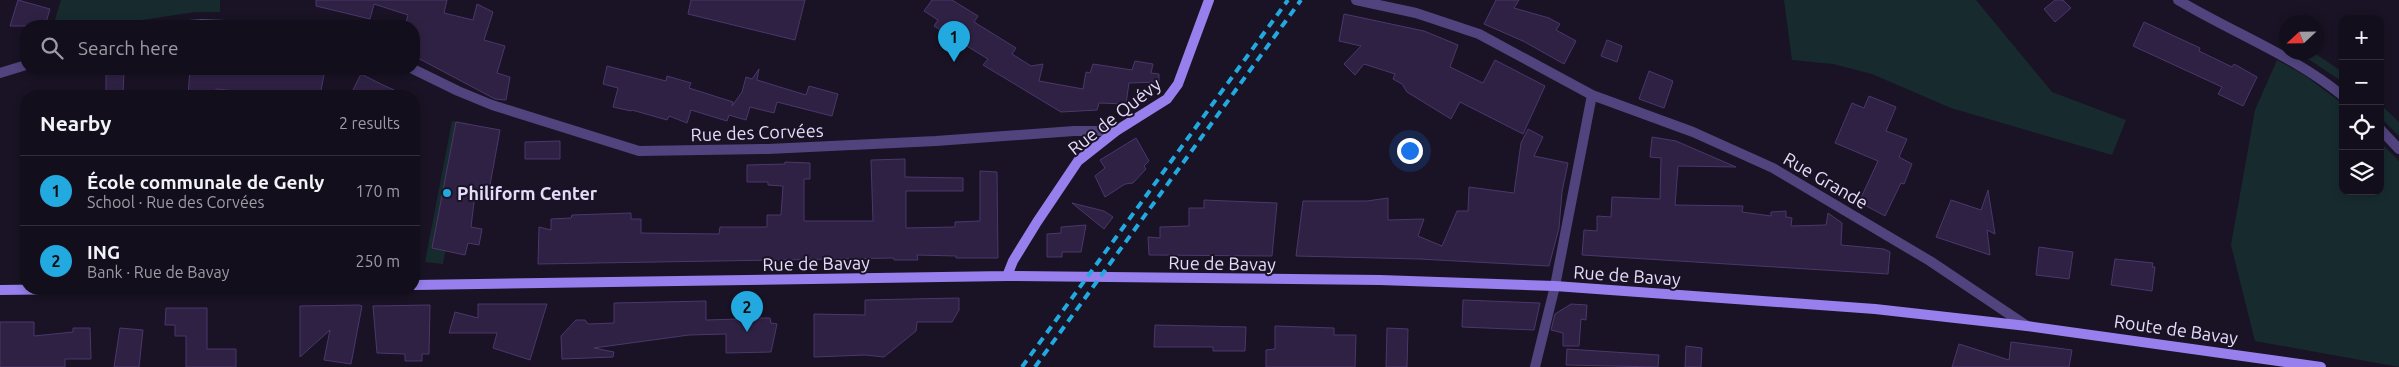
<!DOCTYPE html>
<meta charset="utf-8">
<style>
:root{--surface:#130e1c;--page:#1c1725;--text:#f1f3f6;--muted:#9d9ca3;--line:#322e3b;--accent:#22a9e0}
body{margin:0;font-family:Ubuntu,sans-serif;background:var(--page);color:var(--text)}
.controls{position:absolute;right:15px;top:15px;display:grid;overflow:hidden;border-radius:10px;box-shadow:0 2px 8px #0003}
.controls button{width:45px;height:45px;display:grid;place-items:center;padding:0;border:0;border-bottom:1px solid var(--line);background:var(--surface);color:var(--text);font:25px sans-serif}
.compass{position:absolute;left:2279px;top:15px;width:45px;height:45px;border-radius:50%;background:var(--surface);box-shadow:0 2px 8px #0003;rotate:248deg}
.you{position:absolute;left:1409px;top:150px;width:18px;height:18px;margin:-12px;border:4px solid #fff;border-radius:50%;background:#1a73e8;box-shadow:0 0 0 8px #1a73e833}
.badge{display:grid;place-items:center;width:32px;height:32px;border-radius:50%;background:var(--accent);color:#111;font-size:16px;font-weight:700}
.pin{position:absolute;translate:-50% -41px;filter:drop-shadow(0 1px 2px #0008)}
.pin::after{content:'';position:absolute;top:26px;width:18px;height:15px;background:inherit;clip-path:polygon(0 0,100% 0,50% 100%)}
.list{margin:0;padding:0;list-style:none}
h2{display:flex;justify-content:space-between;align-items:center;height:65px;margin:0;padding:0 20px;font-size:21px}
h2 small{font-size:16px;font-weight:400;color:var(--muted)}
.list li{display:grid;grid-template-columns:32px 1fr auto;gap:15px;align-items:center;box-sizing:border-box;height:70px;padding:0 20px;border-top:1px solid var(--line)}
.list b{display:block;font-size:19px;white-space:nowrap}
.list p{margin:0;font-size:16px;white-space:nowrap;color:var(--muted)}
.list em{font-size:16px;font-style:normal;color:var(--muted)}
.icon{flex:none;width:28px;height:28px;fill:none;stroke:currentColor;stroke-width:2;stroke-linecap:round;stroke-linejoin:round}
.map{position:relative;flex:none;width:2399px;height:367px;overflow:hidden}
.search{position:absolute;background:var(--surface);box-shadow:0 2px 8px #0003;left:20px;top:20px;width:400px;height:55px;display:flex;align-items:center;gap:12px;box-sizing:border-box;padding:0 18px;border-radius:20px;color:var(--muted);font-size:19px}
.panel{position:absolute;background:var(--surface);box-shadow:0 2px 8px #0003;left:20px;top:90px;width:400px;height:205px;border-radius:20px}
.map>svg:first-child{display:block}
.green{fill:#172b2e}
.building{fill:#2f2143;stroke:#4b376c}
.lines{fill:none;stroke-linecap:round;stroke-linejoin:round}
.minor{stroke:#51447e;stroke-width:10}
.secondary{stroke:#9780ed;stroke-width:10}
.rail{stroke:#22a9e0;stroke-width:4;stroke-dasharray:8 6;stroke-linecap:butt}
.poi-dot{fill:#22a9e0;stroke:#191325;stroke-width:2}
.labels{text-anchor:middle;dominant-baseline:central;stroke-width:4;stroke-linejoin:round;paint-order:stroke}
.street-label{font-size:18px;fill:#e5dcfa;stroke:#191325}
.poi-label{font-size:18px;font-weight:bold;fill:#e5dcfa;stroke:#191325;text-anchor:start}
</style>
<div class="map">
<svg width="2399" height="367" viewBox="0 0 2399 367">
<rect width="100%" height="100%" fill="#191325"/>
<path class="green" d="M61,0h159v12h-25l-53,8 -21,6h-68z
M1784,0h192l76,92 74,28 -14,35 -161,-47 -79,-34 -39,-10 -41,-4z
M2299,53h15l26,17 3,2v10z
M2277,60l27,15 39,29v87h37v-49l19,19v206l-144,-26 -24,-96 24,-135z
M2380,104l19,18v14l-19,-19z
M452,121l16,2 -25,141 -18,-2z"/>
<path class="building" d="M18,0l32,9 -5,17h-35z
M316,0h131l-3,13 29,7 4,-16 16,8 -9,28 21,6 -8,27 13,4 -4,23 -11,-1 -81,-43v-30h-9l3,-11 -34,-11 -4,15 -54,-13z
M691,0h114l-10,40 -107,-26z
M932,0h20l26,16 -4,6 42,26 -4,6 19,12 12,-2 -4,17 44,8 3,-17 4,1 3,-9 39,6 3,-9 18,3 -2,9 8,1v8l-30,1 -3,21 -27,-1 -2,7 -36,2 -78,-47 5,-6 -54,-33 4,-6 -14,-9z
M1496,0h23l-5,8 35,10 11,6 -4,6 20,11 -12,23 -41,-23 -39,-17z
M2055,0h8l8,8 -16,14 -11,-13z
M1344,14l80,17 34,14 -8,22 33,16 12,-23 50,26 -22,48 -63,-32 -9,17 -44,-27 -5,-8 -9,-5 2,-5 -31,-10 -9,11 -11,-11 17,-18 -22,-5z
M2144,22l56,26 -1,3 33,16 2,-3 23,13 -14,29 -25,-12 4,-7 -89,-41z
M1607,40l15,6 -5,16 -16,-6z
M607,66l59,15 1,-5 24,7 -2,5 44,14 -1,4 10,-14 4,-15 6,2 7,-10 -2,11 49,15 3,-9 29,8 -6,22 -55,-14 -3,11 -24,-6 -4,13 -17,-5 -2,6 -36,-11 -4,13 -18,-7 -2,4 -35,-10 -1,1 -18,-4 5,-19 -15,-4z
M190,69h135l-5,27h-74v-4l-30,-3v7h-28z
M106,71l18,1 -1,22 -17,-1z
M1649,71l24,10 -9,27 -25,-9z
M361,74l22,11 24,11h-57z
M1869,96l27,11 -10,24 21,8 -8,18 13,7 -8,20 -3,-1 -16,33 -26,-14 19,-41 -43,-18 17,-40 12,5z
M456,122l44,8 -12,66 -13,-2 -4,33 11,2 -3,16 -11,-2 -3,12 -33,-7z
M1528,129l15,8 -9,19 34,7 -6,29 -3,36 -10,38 -130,-7 -123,-3 7,-55h64l21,-3v22l36,-1 -6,17 24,10 15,-35h11l1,-24 45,6 7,-50z
M1652,137l24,4 60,26 -58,-1 -3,39 68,1 -1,6 29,4v-4l15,-1v6l6,1 -1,8 35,-1 2,-12 14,10 -1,22 43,4 6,3 -2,22 -306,-19 2,-25 13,1v-15l14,1 1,-20 48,2 1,-41 -11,-1z
M1136,138l13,23 -5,5 2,3 -13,14 -8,1 -20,13 -10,-21 10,-8 -5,-8z
M560,141v18h-35v-17z
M905,159v18l58,1v13h-57v37l49,-1v-5l25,-1v-50l17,1 1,86h-42v-2l-39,-1 1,5h-24v-2l-356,6 1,-37 12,3v-11l20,-1 1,-3 59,-2v6h10v14l78,1 1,-7h47v-12h14l2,-29 -15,-1v-3h-21v-17l38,-1v-2l25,1v16h-6v42h69l-2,-61z
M1988,190l7,44 -8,-4 3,25 -54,-18 15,-37 30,10z
M1204,200l73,3 -5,53 -123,-1 -1,-18 12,1v-11l29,-1v-18h15z
M1072,203l32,8 9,6 -9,12z
M1086,225l-5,27h-19v5h-15v-23l14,-1v-6z
M2039,247l34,5 -4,27 -33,-4z
M2115,259l38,4 -1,4h3l-3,24 -41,-6z
M959,298v12l-7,12h-35l-1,9 -32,26 -19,-2 -51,2v-43l51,1v-15z
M1463,300l77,3 -6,27 -72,-3z
M706,301v19l33,-1 1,-4 14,3h16l1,5 6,1 -6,28 -45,1v-19l-37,1 -95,13 20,4 -1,5 -51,2 -1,-23 15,-16h9l3,4 26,-1v-20z
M478,304h69l-17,56 -37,-12 4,-15h-48l6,-21 23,6z
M1571,304l16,1 -1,15 -5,-1 -2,27h-16v-13l-12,-3 4,-16z
M359,305l3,1 -11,58 -27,-4 6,-30 -30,27v-51z
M430,305l-1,49h-7v7h-17v-7l-28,-1 -4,-47z
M166,308h41v41h29v18h-50v-31h-11v-11h-10z
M0,322h34v14l39,-4v-4h17l1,31h-26v8h-65z
M1155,325l91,2 -1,24h-32v-4h-59z
M1275,326l59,2v7h22l-1,32h-89v-17l9,-1z
M120,328l23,2 -4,37h-25z
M1387,328l21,1 -1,38h-21z
M2011,342l61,8 -3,17h-117l7,-23 50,16z
M1686,346l16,2 -1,19h-16z
M1567,349l92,6 -1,12 -92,-2z"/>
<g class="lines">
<path class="minor" d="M1356,0l60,13 63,21 113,61 101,37 80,36 157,93 97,65
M2178,0c55,33 115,55 165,96
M176,26l26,-2 47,2
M413,69l45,22 34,14 147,46 129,-2 168,-8 138,-10h42
M0,73l26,-8
M2380,129l19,20
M1535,367l20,-81 37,-191"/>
<path class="secondary" d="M1007,276l6,-15 24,-39 41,-61 38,-30 51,-32 11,-15 31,-84
M414,285l593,-9 373,4 175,6 320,23 152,17 294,41
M0,290l77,-1"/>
<path class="rail" d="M1022,367l266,-367
M1035,367l266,-367"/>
</g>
<circle class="poi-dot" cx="447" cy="193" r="5"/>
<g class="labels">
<g class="street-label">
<text transform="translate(1114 116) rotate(-38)">Rue de Quévy</text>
<text transform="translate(757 132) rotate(-2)">Rue des Corvées</text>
<text transform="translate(1826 180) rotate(30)">Rue Grande</text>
<text transform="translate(816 263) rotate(-1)">Rue de Bavay</text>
<text transform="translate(1222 263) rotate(1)">Rue de Bavay</text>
<text transform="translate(1627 275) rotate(4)">Rue de Bavay</text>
<text transform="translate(2176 329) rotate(8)">Route de Bavay</text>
</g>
<g class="poi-label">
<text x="457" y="193">Philiform Center</text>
</g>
</g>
</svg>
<div class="controls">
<button>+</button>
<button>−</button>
<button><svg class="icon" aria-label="locate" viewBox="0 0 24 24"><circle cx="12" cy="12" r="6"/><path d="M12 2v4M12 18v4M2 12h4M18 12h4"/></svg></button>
<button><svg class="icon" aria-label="layers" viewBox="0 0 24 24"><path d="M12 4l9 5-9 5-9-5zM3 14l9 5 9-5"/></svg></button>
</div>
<svg class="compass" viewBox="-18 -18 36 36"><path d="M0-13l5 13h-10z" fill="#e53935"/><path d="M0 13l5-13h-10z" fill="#9d9ca3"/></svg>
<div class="you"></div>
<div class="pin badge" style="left:954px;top:62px">1</div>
<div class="pin badge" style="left:747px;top:332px">2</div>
<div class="search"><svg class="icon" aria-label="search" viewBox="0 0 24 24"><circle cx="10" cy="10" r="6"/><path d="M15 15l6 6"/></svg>Search here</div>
<section class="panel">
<h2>Nearby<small>2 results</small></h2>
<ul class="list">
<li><span class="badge">1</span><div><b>École communale de Genly</b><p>School · Rue des Corvées</p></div><em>170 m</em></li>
<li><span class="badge">2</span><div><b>ING</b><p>Bank · Rue de Bavay</p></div><em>250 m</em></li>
</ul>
</section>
</div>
